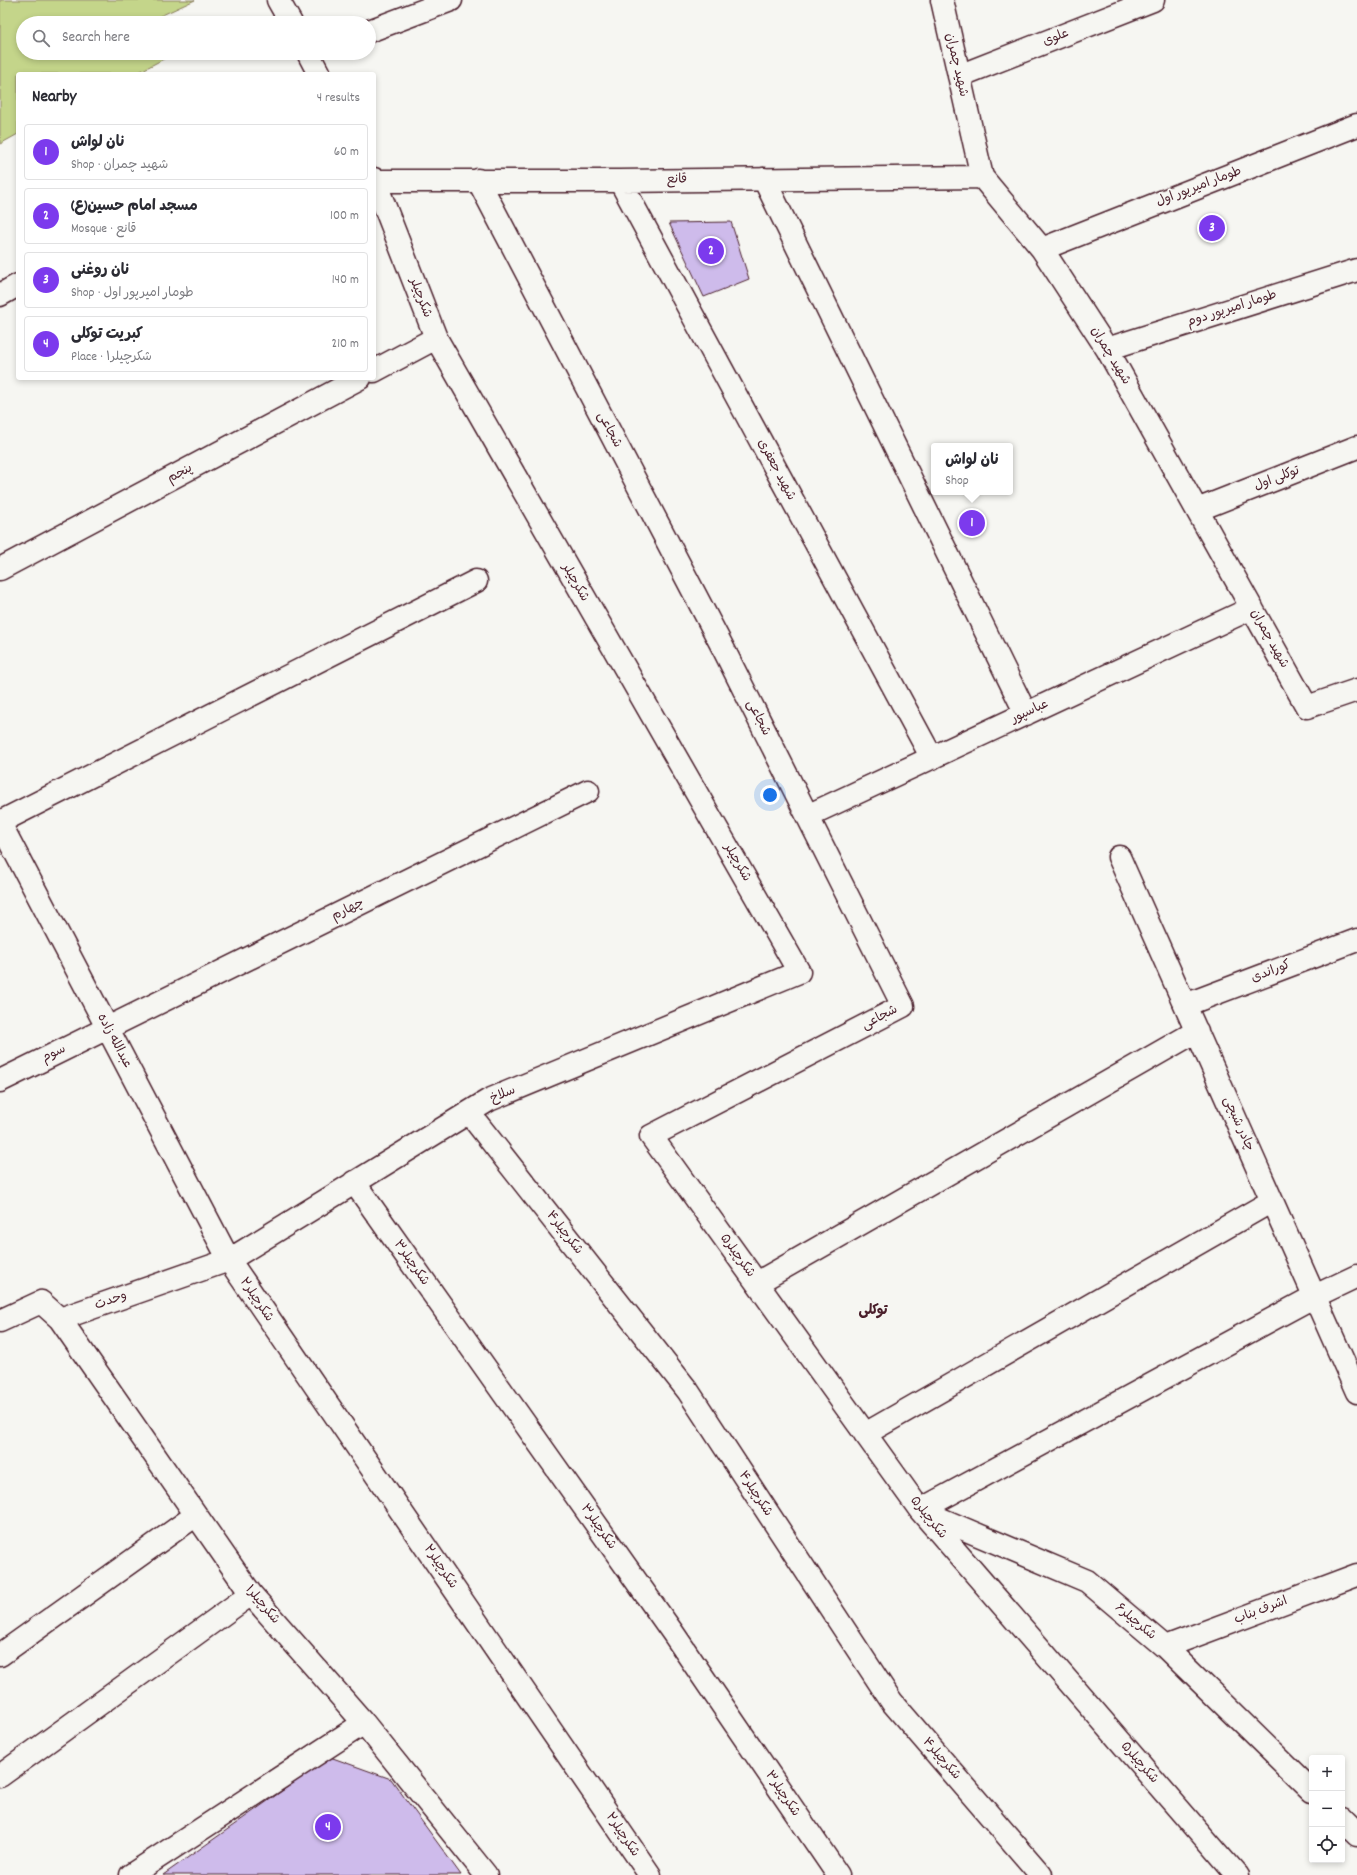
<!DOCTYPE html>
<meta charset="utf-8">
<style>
:root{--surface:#fff;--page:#f7f7f7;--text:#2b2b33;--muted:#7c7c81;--line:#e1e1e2;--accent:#7c3aed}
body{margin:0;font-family:Dekko,"Playpen Sans Arabic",sans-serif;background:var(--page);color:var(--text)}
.controls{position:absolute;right:12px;bottom:12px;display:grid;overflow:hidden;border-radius:4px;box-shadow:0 2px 6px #0003}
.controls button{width:36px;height:36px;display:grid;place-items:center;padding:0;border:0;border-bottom:1px solid var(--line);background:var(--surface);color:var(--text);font:20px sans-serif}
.you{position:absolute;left:770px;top:795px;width:14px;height:14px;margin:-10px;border:3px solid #fff;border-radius:50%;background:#1a73e8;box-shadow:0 0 0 6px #1a73e833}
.badge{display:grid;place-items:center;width:26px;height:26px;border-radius:50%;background:var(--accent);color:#fff;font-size:13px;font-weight:700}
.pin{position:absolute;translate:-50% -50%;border:2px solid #fff;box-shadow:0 1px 4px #0006}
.popup{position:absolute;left:931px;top:443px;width:82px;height:52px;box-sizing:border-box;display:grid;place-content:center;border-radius:4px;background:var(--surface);filter:drop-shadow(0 1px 3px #0005);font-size:13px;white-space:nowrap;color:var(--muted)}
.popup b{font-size:15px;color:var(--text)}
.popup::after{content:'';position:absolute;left:50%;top:100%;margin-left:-8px;border:8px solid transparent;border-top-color:var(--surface)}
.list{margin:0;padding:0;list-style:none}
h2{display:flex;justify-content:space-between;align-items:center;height:52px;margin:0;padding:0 16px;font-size:17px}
h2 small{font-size:13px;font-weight:400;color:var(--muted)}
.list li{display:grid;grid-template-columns:26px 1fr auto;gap:12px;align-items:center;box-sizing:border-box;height:56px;margin:0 8px 8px;padding:0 8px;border:1px solid var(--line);border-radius:4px}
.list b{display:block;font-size:15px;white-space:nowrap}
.list p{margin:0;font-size:13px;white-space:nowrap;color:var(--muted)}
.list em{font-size:13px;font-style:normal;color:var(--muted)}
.icon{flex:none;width:22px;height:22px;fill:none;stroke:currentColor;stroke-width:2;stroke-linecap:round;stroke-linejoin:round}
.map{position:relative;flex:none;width:1357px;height:1875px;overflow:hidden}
.search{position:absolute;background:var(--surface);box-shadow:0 2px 6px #0003;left:16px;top:16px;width:360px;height:44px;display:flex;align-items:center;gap:10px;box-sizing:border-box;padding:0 14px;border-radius:22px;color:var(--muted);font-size:15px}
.panel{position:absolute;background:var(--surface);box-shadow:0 2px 6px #0003;left:16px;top:72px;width:360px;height:308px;border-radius:4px}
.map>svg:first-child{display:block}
.green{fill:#c4d58a;stroke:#877a5a}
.building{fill:#cebbeb;stroke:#4a1f2b}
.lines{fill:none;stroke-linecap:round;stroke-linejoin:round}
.minor-casing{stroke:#4a1f2b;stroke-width:25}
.minor{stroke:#f6f6f2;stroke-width:22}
.labels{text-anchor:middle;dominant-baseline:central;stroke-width:3.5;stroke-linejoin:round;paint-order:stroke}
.street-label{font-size:13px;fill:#4a1f2b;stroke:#f6f6f2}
.neighbourhood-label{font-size:14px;font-weight:bold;fill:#4a1f2b;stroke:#f6f6f2}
</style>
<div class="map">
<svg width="1357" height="1875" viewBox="0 0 1357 1875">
<rect width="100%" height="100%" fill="#f6f6f2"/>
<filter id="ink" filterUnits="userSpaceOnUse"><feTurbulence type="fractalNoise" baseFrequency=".025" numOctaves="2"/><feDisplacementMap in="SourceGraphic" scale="8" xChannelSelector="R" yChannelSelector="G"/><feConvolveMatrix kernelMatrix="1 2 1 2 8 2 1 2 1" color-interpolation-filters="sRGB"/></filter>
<g filter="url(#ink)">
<path class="green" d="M0,0h195l-37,17 3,6h-138v30h152l-40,21h-117v60l-18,10z"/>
<path class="building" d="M731,222l18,57 -45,18 -35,-74z
M330,1757l61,22 70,96h-298z"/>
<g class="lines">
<defs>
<path id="minor" d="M278,0l13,23
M942,0l40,177 60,72 65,100 200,358 50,-17
M369,31l82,-31
M308,53l11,21
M959,76l194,-76
M764,179l262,535
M478,180l244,466 181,360 -252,130 269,374 316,365
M375,181h245l362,-4
M620,181l312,577
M1042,249l315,-124
M0,295l18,-10
M1107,349l250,-79
M374,371l62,-33
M1197,510l160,-63
M0,569l360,-191
M807,816l445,-208
M0,822l476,-241
M0,823l229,437 421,615
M1119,857l238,535
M1185,1005l172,-65
M0,1081l588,-290
M469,1113l219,278 204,311 149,173
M354,1182l319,451 165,242
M757,1283l440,-252
M60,1319l191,275 113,129 122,152
M0,1321l41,-19 19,17 169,-59 260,-160 310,-128 -363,-634 -62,-159
M865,1434l407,-233
M920,1510l395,-214 42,-20
M924,1512l163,69 78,66 147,144
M1165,1647l192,-72
M0,1655l196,-140
M0,1776l251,-182
M1342,1820l15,15
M131,1875l233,-152"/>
</defs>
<use href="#minor" class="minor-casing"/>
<use href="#minor" class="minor"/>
</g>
</g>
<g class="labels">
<g class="street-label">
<text transform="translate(1056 38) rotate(-21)">علوی</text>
<text transform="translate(956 65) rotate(77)">شهید چمران</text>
<text transform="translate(677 180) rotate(-1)">قانع</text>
<text transform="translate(1199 187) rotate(-21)">طومار امیرپور اول</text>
<text transform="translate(420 298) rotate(69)">شکرچیلر</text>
<text transform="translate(1232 309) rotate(-18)">طومار امیرپور دوم</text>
<text transform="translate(1110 356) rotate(59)">شهید چمران</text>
<text transform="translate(609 430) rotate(62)">شجاعی</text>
<text transform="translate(776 470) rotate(62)">شهید جعفری</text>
<text transform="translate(180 474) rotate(-28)">پنجم</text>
<text transform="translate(1277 479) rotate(-21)">توکلی اول</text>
<text transform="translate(575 583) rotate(60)">شکرچیلر</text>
<text transform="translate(1269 639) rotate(61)">شهید چمران</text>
<text transform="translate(1030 712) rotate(-25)">عباسپور</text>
<text transform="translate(758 718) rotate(63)">شجاعی</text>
<text transform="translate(737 863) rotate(60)">شکرچیلر</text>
<text transform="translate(348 910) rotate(-26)">چهارم</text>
<text transform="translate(1271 972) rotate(-21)">کوراندی</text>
<text transform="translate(880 1018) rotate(-28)">شجاعی</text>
<text transform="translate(114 1041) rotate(62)">عبدالله زاده</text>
<text transform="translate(54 1054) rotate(-26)">سوم</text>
<text transform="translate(503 1095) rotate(-23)">سلاخ</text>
<text transform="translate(1238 1124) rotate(66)">چادر شبچی</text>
<text transform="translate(564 1233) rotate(52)">شکرچیلر۴</text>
<text transform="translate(737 1256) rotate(54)">شکرچیلر۵</text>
<text transform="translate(411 1263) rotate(55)">شکرچیلر۳</text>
<text transform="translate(256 1300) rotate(56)">شکرچیلر۲</text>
<text transform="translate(111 1301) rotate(-20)">وحدت</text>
<text transform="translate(755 1494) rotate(57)">شکرچیلر۴</text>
<text transform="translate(928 1518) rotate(51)">شکرچیلر۵</text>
<text transform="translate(598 1527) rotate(55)">شکرچیلر۳</text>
<text transform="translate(440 1567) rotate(56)">شکرچیلر۲</text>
<text transform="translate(262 1605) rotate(50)">شکرچیلر۱</text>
<text transform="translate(1261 1611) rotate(-21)">اشرف بناب</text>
<text transform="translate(1135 1622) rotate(40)">شکرچیلر۶</text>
<text transform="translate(941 1759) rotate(49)">شکرچیلر۴</text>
<text transform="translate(1139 1763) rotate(49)">شکرچیلر۵</text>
<text transform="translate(782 1794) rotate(56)">شکرچیلر۳</text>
<text transform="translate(622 1835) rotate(56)">شکرچیلر۲</text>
</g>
<g class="neighbourhood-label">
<text x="873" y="1311">توکلی</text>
</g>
</g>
</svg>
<div class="controls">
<button>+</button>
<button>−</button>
<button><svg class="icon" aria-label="locate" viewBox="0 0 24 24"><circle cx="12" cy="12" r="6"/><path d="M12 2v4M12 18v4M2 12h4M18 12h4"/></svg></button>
</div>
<div class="you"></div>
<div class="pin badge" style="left:972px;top:523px">1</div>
<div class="popup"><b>نان لواش</b>Shop</div>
<div class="pin badge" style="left:711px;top:251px">2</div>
<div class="pin badge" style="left:1212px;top:228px">3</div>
<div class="pin badge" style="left:328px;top:1827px">4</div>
<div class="search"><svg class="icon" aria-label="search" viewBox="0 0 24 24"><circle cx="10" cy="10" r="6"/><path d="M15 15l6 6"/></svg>Search here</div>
<section class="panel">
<h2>Nearby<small>4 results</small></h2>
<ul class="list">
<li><span class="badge">1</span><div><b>نان لواش</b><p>Shop · شهید چمران</p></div><em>60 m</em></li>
<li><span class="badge">2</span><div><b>مسجد امام حسین(ع)</b><p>Mosque · قانع</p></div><em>100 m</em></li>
<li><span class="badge">3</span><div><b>نان روغنی</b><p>Shop · طومار امیرپور اول</p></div><em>140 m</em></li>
<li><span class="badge">4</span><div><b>کبریت توکلی</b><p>Place · شکرچیلر۱</p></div><em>210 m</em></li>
</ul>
</section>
</div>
